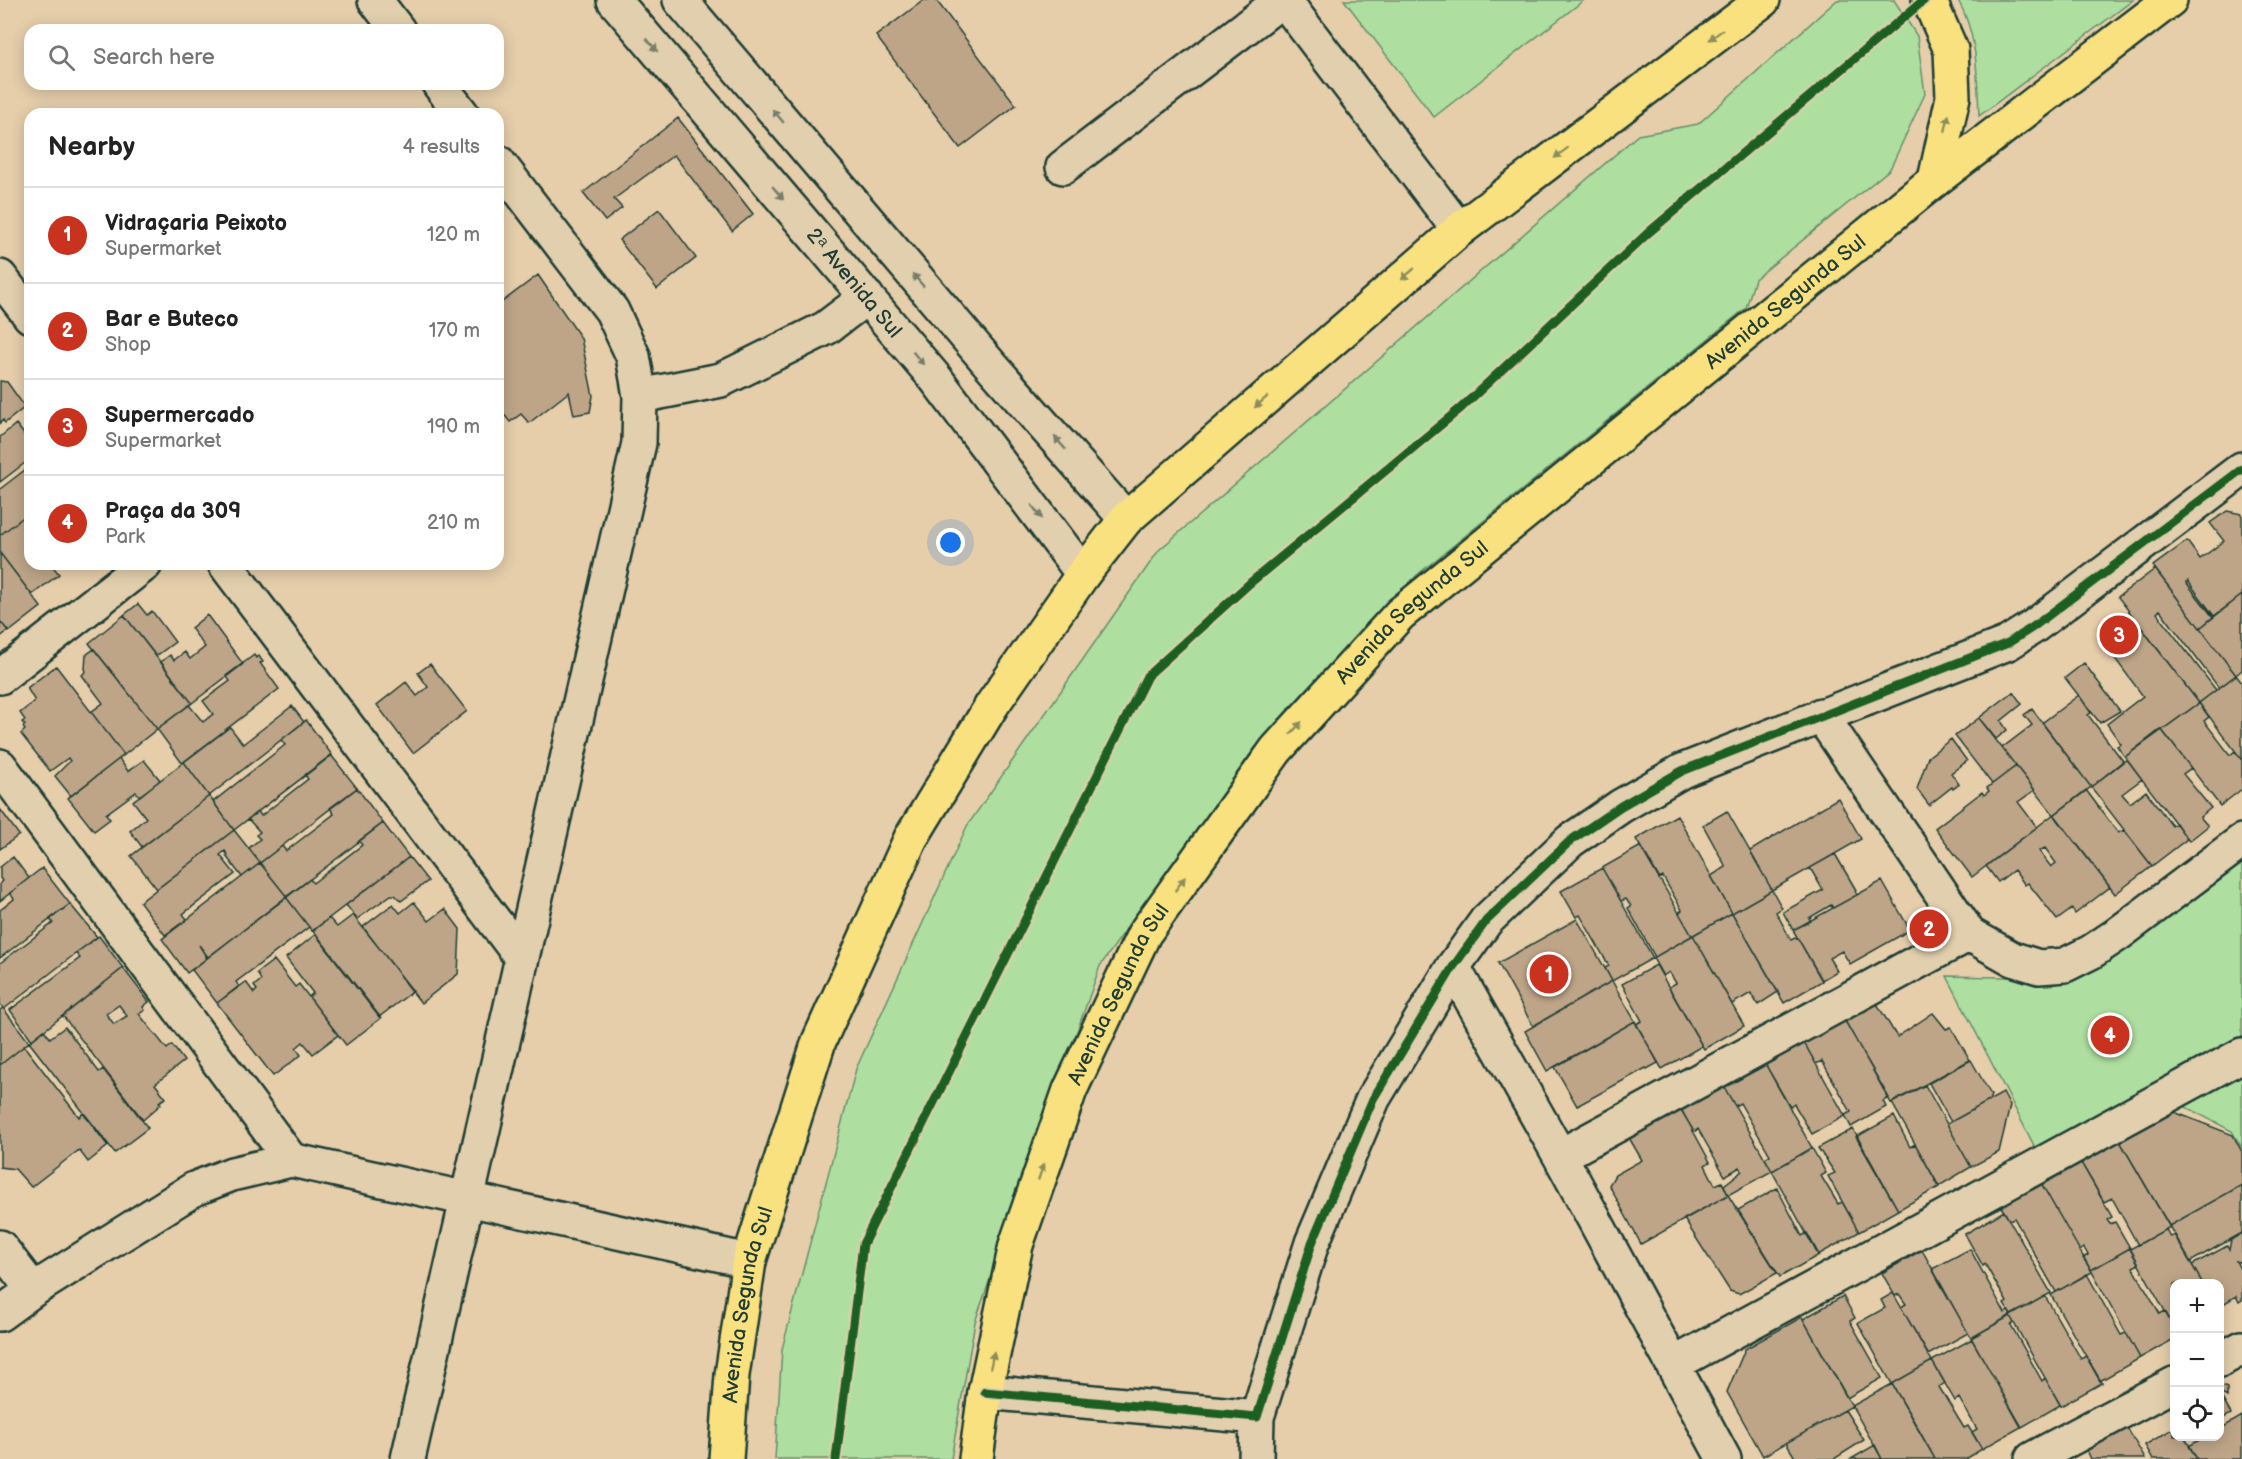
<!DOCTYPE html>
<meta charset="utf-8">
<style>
:root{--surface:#fff;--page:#f6f6f6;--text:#222;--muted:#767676;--line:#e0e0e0;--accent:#c8321e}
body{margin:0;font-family:"Balsamiq Sans",sans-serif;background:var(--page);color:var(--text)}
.controls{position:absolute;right:18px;bottom:18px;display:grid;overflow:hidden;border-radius:12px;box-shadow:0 3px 15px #0003}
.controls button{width:54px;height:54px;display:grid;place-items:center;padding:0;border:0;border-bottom:2px solid var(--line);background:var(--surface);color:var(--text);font:30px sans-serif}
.you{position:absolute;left:951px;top:543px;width:21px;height:21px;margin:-15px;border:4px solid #fff;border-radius:50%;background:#1a73e8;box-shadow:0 0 0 9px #1a73e833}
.badge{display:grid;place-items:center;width:39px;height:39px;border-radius:50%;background:var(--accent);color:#fff;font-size:20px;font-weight:700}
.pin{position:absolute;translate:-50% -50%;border:3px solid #fff;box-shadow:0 2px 6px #0006}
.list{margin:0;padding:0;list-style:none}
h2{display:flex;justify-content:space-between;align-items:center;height:78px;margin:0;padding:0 24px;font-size:26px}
h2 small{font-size:20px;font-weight:400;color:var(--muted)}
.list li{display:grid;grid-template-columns:39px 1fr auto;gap:18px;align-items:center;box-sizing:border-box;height:96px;padding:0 24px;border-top:2px solid var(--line)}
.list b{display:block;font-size:22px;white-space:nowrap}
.list p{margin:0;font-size:20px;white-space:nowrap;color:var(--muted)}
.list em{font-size:20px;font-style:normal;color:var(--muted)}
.icon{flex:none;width:33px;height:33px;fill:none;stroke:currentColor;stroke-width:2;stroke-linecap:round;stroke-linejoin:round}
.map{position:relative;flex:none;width:2242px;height:1459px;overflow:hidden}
.search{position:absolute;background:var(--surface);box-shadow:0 3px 15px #0003;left:24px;top:24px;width:480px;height:66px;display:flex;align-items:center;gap:15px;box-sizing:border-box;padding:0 21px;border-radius:18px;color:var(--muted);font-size:22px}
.panel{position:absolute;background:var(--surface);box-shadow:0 3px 15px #0003;left:24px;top:108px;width:480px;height:462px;border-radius:18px}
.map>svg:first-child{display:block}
.green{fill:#aedfa0;stroke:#668e6a;stroke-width:1.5}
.building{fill:#bea588;stroke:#1f3d34;stroke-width:1.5;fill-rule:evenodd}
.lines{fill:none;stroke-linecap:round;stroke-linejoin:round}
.minor-casing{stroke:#1f3d34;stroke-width:38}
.major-casing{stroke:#1f3d34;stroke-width:38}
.minor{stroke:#e2cfad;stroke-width:33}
.major{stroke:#fae180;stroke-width:33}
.cycleway-casing{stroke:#e2cfad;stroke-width:13}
.cycleway{stroke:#1b5e20;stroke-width:9}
.oneway{fill:#8c8f5a}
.oneway2{fill:#777f6a}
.labels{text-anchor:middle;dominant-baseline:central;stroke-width:5;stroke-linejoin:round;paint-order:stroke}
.street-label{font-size:21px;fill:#1f3d34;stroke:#e2cfad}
</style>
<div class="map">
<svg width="2242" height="1459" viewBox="0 0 2242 1459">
<rect width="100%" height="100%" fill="#e6ceab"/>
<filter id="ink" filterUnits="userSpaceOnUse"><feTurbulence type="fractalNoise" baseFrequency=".0167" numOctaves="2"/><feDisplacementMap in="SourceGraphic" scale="12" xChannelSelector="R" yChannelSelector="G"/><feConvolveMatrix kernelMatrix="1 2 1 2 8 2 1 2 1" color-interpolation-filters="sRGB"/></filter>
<g filter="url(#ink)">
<path class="green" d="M1344,0h240l-150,117z
M1837,0h57l23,36 8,58 -35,75 -135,110 -9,29 -329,267 -163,174 -154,217 -125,356 -24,137h-176l7,-110 74,-280 111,-243 192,-276 479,-415 60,-11z
M1958,0h175l-154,116c-2,-41 -1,-80 -21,-116z
M2242,858v290l-10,-17 -75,-39 -115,69 -95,-185 113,2z"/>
<path class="building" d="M924,0h12l80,105 -56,43 -84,-112z
M678,118l75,96 -21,17 -58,-76 -60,44 8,9 -17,13 -22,-28z
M659,209l37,49 -39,31 -38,-49z
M538,275l43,63 12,58 -3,16 -16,3 -5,-23 -40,31 -8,-9 -11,8 -12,-15v-102z
M0,381l7,1 18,25 -20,16 -2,-3 -3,3z
M16,424l14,18v17l-30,23v-45z
M30,466v46l-30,23v-46z
M2227,511l15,3v81l-28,21 -26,-35 -2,1 27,35 -13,11 -47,-62 34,-25 13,18 24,-18 -14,-18z
M30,512v52h21l8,10 -27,21 -32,-42v-18z
M0,553l41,54 -32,25 -9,-11z
M2155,569l81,106 -17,13 -59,-78 -3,3 59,77 -17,13 -81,-106z
M2242,595v75l-6,5 -36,-47z
M138,604l9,11 5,-4 23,31 -19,14 -32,-41z
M124,615l68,88 -35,26 -68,-86z
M207,615l36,49 -51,39 -31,-41 9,-7 4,5 11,-8 5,7 15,-12 -14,-19z
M0,621l8,10 -8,6z
M2139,625l60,78 -74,54 -8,-11 4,-2 -14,-20 36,-28 -35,-47z
M94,649l63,80 -33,26 -33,-43 12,-9 -21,-28 4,-4 -1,-2 1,-14z
M254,655l2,3 3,-2 4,6 -3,1 19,26 -97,74 -25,-34 32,-24 14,17 10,-8 -10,-13 27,-20 -4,-5z
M2084,663l36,48 -20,12 -35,-45z
M430,664l37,47 -54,42 -36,-48 29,-23 11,14 11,-9 -10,-14z
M56,666l68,89 -53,41 -16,-20 15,-15 -2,-3 -18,13 -29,-37 4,-4 -2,-3 2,-2 -3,-3 3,-2 -5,-7 15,-12 -8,-13z
M2236,675l6,8v77l-43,-57z
M2013,692l9,12 -21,17 6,9 -11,9 -17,-21z
M2079,695l12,18 -3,2 35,46 -32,26 -49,-64z
M2199,703l10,14 -5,4 26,34 5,-4 7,9v29l-22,17 -58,-76z
M292,706l12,16 -95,74 -25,-34 46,-35 13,17z
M2032,709l59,78 -37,28 -52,-67 30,-23 -8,-10z
M1979,718l37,48 -24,18 -37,-48z
M306,720l26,35 -98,75 -21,-28 72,-57 -4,-5z
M2161,729l30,39 -8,6 28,34 -11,9 8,9 -19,15 -64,-84z
M1951,739l16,22 -16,12 8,11 -6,5 -1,-2 -23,18 -12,-16 11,-32z
M331,755l26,33 -97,75 -11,-15 11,-9 -4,-4 4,-3 -12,-13 10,-8 3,5 47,-37 -3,-4z
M119,759l9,12 16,-11 16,20 -20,16 -4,-4 -30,22 4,5 -16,12 -26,-33z
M2127,759l15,20 -20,15 8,9 16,-12 26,35 4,-3 11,16 -35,27 -61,-79z
M184,762l25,34 -67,51 -12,-16 16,-13 -13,-17z
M2016,766l19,24 -17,12 19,25 -65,50 -37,-49 47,-36 2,3 5,-4 -2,-3z
M357,788l26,35 -96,74 -27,-34 22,-17 4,5 48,-37 -4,-6z
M2086,790l32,43 6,-3 28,36 -37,28 -61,-79z
M209,796l25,34 -77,59 -26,-33z
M1838,798l23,41 -89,51 -22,-39z
M0,809l19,26 -19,14z
M1727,811l45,79 -40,23 -21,-37 15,-9 -23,-42z
M2054,814l56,73 -35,27 -3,-5 -15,11 -29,-37 -3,2 -11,-15 -16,12 -12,-16zM2045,848l11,15 -5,4 -12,-16z
M1677,815l55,98 -40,23 -13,-23 3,-3 -19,-33 -4,2 -23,-40z
M383,823l26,34 -97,74 -26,-34 24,-18 3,4 49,-38 -3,-4z
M234,830l26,33 -18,14 -16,-21 2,-1 -3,-4 -5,4 15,19 -52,40 4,5 -22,16 -25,-33z
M1641,846l51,90 -37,21 -27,-49 3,-2 -5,-7 -5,2 -19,-33z
M1835,854l21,36 -1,1 2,4 -24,13 -2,-3 -22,13 2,3 -18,9 -10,-18 40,-22 -13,-22z
M13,857l16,21 -29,23v-18l2,-2 -2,-3v-11z
M409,857l19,24 -27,20 -6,-6h-4l-34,24 -11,-14z
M260,863l27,34 -79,60 -9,-12 8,13 -20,15 -25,-34z
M42,868l28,36 -70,54v-48l14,-11 -4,-6z
M1602,868l51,90 -41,23 -7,-13 4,-2 -29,-51 -4,2 -15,-26z
M1882,881l28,49 -60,34 -8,-13 -13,7 8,13 -15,9 -29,-50z
M1772,890l10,18 -6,4 15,28 6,-3 25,44 -38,22 -52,-90z
M286,897l23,30 -73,55 3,4 -22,17 -25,-33z
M414,902l15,19 16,-12 15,20 -2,45 -37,29 -58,-76 30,-23 7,9z
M70,904l27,33 -93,72 -4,-5v-41l53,-40 -3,-4z
M1732,913l46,79 -20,13 -7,-12 -19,11 -39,-69z
M353,915l60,76 -34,26 -66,-86 16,-13 8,9z
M1577,919l35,62 -79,45 -35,-63z
M316,934l65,84 -35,27 -37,-48 4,-4 -27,-35z
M1693,935l51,91 -40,23 -35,-62 7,-4 -7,-11 -6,4 -10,-18z
M99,936l24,32 -91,72 -22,-30 70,-52 -4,-5z
M274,960l21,27 4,-3 39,51 -25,19 -10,-12 -7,6 5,7 -28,21 -56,-73 29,-21 8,11 3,-3 -3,-4 7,-6 -4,-7z
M1656,965l46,81 -40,23 -26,-45 6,-3 -20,-37z
M123,968l26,34 -6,5 2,3 -6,4 28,35 5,-4 12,16 -29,23 11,14 -7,4 2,2 -18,16 -80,-104zM119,1005l8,11 -13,8 -8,-10z
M1612,981l23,40 -88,50 -22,-40z
M1873,997l24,40 36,-24 13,16 5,-2 19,33 -79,43 -48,-86z
M3,1008l26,34 -29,23v-55z
M1842,1016l47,82 -6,3 3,6 -35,20 -6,-12 6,-3 -29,-51 -6,3 -14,-25z
M1635,1021l23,42 -11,6 -1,-1 -69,38 -22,-39z
M65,1027l34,45 4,-3 45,59 -33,25 -86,-111 15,-12 6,8z
M1802,1039l43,77 -33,18 -18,-30 -4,3 -27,-47z
M24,1046l55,71 4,-4 25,33 -20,16 -9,-12 -48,37 -16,-18 -15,-2v-102z
M1763,1060l49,88 -40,23 -7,-13 5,-3 -30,-52 -5,3 -12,-21z
M1971,1060l20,35 -2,6 -38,21 -22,-39z
M1723,1085l49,86 -44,24 -4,-10 18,-14 -2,-4 -15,9 -27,-47 -4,3 -14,-24z
M1925,1085l46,82 -32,19 -47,-83z
M2003,1093l7,13 -11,46 -28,15 -24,-43z
M1680,1107l30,55 -5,3 10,20 7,-3 6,13 -87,49 -32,-59 6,-10 27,-15 -14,-24z
M2169,1110l64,25 9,17v33l-73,41 -51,-88z
M1894,1116l16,31 5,-3 24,43 -41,23 -42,-73z
M1853,1129l45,81 -39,22 -31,-56 7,-3 -17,-25z
M2118,1138l52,89 -32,18 -26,-47 -8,4 -24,-41z
M1812,1148l14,25 -5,3 17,28 4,-2 17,30 -41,23 -46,-84z
M2080,1161l32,56 -5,3 3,4 5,-2 15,26 -39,22 -8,-12 5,-3 -4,-7 -4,3 -39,-68z
M2041,1183l51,89 -36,20 -42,-74 -5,2 -9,-15z
M2242,1185v48l-52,29 -21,-36z
M1777,1188l25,48 5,-3 12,22 -39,22 -42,-67z
M1728,1195l49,78 -38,21 -9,-3 -46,-72z
M2004,1211l47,82 -40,22 -7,-11 3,-2 -22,-38 -2,2 -18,-32z
M2166,1229l4,8 5,-2 28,49h-29v43l-44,-78z
M2242,1233v30l-6,-2 4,8 2,-2v33l-3,2 -3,-6 -16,10v-22h-17l-11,-19 35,-19 2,4 2,-10z
M2130,1248l9,16 -6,3 27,47 5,-3 9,16v12l-34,19 -49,-88z
M1970,1249l35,64 3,-2 3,4 -40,23 -39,-69z
M1922,1250l46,83 -40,22 -27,-48 5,-3 -7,-10 -4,2 -13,-23z
M2087,1274l34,61 5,-2 14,25 -40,23 -49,-86z
M1893,1293l39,68 -40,23 -34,-61 27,-15 -4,-8z
M1843,1296l12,22 -5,3 32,57 -35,20 -44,-79z
M2045,1296l36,63 5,-3 16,27 -41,23 -51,-90z
M2010,1316l4,7 -3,2 31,56 3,-3 15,27 -38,22 -51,-89z
M1802,1317l50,89 -89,50 -36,-64 18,-43z
M1972,1339l49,88 -39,22 -10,-17 5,-3 -18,-31 -4,3 -23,-40z
M1932,1361l13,22 -6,4 25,41 4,-2 14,23 -16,10h-31l-43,-75z
M1892,1384l23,39 20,36h-53l-30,-53z
M2220,1385l7,3v9l-7,-4z
M2220,1395l11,19 -11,6z
M1845,1410l19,30 -30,19h-38l-10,-16z
M2242,1416v43h-45l-8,-13 17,-10h14v-7z
M2126,1426l19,33h-54l-5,-11z
M2174,1428v8h10l13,23h-44l-8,-14z
M1875,1445l7,14h-31z"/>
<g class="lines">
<defs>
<path id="minor" d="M375,0l23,30
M614,0l322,379 147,195
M680,0l308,362 138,157
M1284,0l175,230
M439,84l23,30
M1063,167l219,-167
M0,277l30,39
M640,396l81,-16 105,-52 41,-31
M225,564l297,394
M0,677l145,-113
M1821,715l148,219
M0,766l291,394
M1453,967l107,189 164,303
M1560,1156l409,-222 44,25 26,8 26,-2 26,-13 27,-18 124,-93
M0,1247l33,43
M0,1314l33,-24 161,-101 38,-15 59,-14 458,101
M2220,1360l22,-12
M1674,1364l568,-309
M985,1392l272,25
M408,1459l231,-1016 1,-47 -7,-40 -21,-45 -114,-149
M1256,1459l1,-42 55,-174 61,-144 80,-132 33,-46 84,-80 51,-35 61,-35 326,-128 25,-16 209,-158
M2032,1459l142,-75"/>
<g id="major">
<path d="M1929,0l22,50 2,47 -18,83"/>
<path id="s1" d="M726,1459l6,-84 17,-114 70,-220 92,-203 81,-133 91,-131 43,-55 333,-289 304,-230"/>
<path id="s2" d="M976,1459l9,-67 31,-147 54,-155 74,-156 132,-184 124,-136 535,-434 235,-180"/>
</g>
</defs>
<use href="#minor" class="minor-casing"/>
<use href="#major" class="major-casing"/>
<use href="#minor" class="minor"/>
<use href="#major" class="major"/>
<defs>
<path id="cycleway" d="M985,1392l272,25 55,-174 61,-144 80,-132 33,-46 84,-80 51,-35 61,-35 326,-128 25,-16 209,-158
M836,1459l27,-215 284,-568 103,-93 211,-175 187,-175 276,-233"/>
</defs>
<use href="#cycleway" class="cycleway-casing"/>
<use href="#cycleway" class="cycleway"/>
</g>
<defs><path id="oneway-solid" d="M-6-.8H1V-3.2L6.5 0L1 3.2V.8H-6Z" transform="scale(1.5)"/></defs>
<g class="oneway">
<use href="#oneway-solid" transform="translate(1716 35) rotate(143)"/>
<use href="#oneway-solid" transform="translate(1947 123) rotate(-78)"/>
<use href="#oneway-solid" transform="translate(1561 153) rotate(143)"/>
<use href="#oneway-solid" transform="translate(1408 274) rotate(139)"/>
<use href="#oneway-solid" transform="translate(1261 402) rotate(139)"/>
<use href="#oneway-solid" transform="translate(1296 728) rotate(-48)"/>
<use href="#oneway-solid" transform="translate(1180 884) rotate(-54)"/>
<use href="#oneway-solid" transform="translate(1041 1172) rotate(-71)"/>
<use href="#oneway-solid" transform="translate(992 1360) rotate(-78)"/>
</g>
<g class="oneway2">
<use href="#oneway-solid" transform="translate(652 45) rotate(50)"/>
<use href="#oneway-solid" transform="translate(778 116) rotate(-130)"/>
<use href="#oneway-solid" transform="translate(778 193) rotate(50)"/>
<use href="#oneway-solid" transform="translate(918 280) rotate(-131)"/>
<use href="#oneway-solid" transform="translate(918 358) rotate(50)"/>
<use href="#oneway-solid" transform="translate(1060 443) rotate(-131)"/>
<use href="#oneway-solid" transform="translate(1037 512) rotate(53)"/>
</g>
</g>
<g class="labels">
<g class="street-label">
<text transform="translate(854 283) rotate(50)">2ᵃ Avenida Sul</text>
<text stroke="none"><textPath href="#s2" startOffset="1461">Avenida Segunda Sul</textPath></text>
<text stroke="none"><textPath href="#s2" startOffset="975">Avenida Segunda Sul</textPath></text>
<text stroke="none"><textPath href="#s2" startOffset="489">Avenida Segunda Sul</textPath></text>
<text stroke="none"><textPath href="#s1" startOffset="156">Avenida Segunda Sul</textPath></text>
</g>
</g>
</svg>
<div class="controls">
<button>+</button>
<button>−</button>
<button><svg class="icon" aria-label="locate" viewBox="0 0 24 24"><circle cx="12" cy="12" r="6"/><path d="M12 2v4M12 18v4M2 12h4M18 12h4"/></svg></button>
</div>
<div class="you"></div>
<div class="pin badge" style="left:1549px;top:974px">1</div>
<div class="pin badge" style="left:1929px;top:929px">2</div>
<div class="pin badge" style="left:2119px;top:635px">3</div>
<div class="pin badge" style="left:2110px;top:1035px">4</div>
<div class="search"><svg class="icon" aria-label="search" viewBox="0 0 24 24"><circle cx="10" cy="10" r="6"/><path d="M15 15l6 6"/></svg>Search here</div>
<section class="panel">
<h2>Nearby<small>4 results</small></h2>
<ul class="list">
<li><span class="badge">1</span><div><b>Vidraçaria Peixoto</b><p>Supermarket</p></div><em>120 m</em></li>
<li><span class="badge">2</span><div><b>Bar e Buteco</b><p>Shop</p></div><em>170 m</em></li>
<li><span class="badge">3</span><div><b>Supermercado</b><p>Supermarket</p></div><em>190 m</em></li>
<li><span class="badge">4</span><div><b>Praça da 309</b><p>Park</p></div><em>210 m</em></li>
</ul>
</section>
</div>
